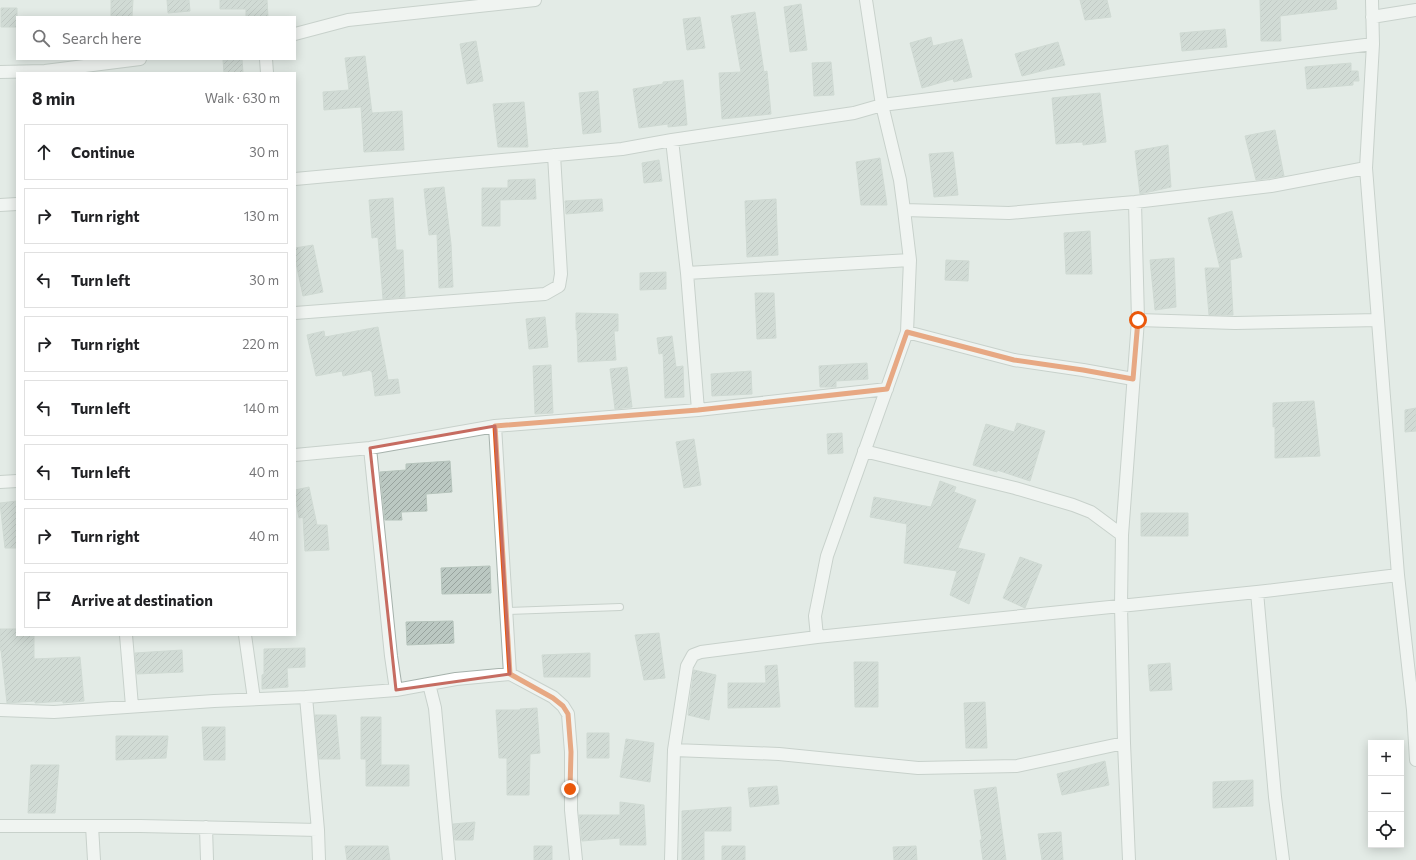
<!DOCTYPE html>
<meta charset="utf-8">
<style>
:root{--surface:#fff;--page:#f6f6f6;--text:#202124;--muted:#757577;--line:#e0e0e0}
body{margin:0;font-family:Commissioner,sans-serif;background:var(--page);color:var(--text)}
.controls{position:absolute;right:12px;bottom:12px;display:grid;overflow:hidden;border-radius:0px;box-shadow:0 2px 10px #0003}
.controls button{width:36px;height:36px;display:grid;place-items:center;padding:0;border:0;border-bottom:1px solid var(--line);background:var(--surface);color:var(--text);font:20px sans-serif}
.stop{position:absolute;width:12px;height:12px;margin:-9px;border:3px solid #ea580c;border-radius:50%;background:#fff}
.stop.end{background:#ea580c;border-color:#fff;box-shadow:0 1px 4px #0008}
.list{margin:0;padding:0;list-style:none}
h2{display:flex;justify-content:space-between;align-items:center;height:52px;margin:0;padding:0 16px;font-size:17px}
h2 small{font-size:13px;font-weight:400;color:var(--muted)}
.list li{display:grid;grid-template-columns:26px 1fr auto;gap:12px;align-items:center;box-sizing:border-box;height:56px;margin:0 8px 8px;padding:0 8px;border:1px solid var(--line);border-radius:0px}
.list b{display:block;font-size:15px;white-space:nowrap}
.list em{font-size:13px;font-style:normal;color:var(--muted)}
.icon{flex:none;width:22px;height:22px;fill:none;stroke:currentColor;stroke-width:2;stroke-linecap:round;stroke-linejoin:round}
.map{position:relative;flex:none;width:1416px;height:860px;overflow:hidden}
.search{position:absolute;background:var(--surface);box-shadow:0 2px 10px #0003;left:16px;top:16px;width:280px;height:44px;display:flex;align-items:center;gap:10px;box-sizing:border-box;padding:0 14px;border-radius:0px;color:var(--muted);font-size:15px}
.panel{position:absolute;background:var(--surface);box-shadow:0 2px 10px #0003;left:16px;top:72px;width:280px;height:564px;border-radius:0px}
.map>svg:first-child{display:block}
.building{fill:url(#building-hatch);stroke:#b6c4bc}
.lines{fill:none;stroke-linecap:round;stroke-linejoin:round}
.lane-casing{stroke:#a6b2ac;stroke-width:8}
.street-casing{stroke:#a6b2ac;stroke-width:14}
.lane{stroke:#fff;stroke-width:6}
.street{stroke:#fff;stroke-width:12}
.route{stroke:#ea580c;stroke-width:5}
.marked{fill:none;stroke:#c66c61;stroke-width:3;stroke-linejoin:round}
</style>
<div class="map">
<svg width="1416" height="860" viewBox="0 0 1416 860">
<defs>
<pattern id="building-hatch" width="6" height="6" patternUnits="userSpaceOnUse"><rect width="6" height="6" fill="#bbc8c2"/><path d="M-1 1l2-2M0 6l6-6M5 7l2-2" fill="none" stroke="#98a39e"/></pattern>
</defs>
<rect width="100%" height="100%" fill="#e3ebe6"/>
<path class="building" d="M111,0h22l-1,17h-21z
M167,0h22l1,11 -22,2z
M220,0h47l1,17h-22v-8h-26z
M1080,0h27l4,17 -26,3z
M1260,0h76l1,9 -57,7 1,25h-20z
M801,4l6,46 -17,2 -6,-45z
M1,8h16v19h-16z
M755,12l9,60 3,-1 4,43 -49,5 -3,-46 22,-1 -10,-56z
M700,17l5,31 -18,2 -4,-31z
M1225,29l2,18 -45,4 -2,-18z
M931,37l2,9 29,-7 10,38 -18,5 -1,-3 -31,9 -12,-45z
M476,41l7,40 -16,3 -7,-40z
M1058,42l7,23 -43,11 -7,-22z
M365,56l7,57 30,-2 2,39 -40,2 -3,-45 -37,3 -1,-18 26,-2 -4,-32z
M242,59l1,14h-19l-1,-13z
M831,62l3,33 -20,1 -2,-33z
M1351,63v8h7l1,10h-6v4l-46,4 -2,-22z
M683,80l4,45 -19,2v-3l-29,4 -6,-39 30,-5v-2z
M598,91l3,41 -18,2 -4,-41z
M1100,93l6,49 -23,3v-3l-27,2 -4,-46z
M524,102l4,45h-30l-5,-43z
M1275,130l9,46 -28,4 -11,-44z
M1168,145l3,42 -31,7 -5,-43z
M953,152l5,43 -24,2 -5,-43z
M880,158l7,47h-26l-5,-43z
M659,160l3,21 -18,2 -2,-20z
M535,179l1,20 -36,1v26h-18v-38h26v-8z
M444,187l7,57 2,43 -14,1 -2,-54 -8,1 -5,-46z
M393,198l3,52h7l2,47 -22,2 -5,-62 -6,1 -3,-38z
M602,199l1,12 -37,3 -1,-13z
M776,199l2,56 -31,2 -2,-56z
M1232,211l10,46 -12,3 3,55h-24l-4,-47h15l-12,-50z
M1090,231l2,43h-26l-2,-41z
M313,245l10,47 -20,4 -8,-38v-10z
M1174,258l2,49 -21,3 -5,-50z
M946,260l23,1 -1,20 -23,-1z
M666,272v17l-26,1v-17z
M755,293h19l2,45 -19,1z
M576,313l42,1v17h-4l2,29 -38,2 -1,-32h-1z
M545,317l3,30 -19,2 -3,-30z
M378,327l10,53 10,-1 2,14 -25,3 -3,-24h-1v-2l-28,6 -1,-5 -26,5 -9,-41 17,-4 1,6z
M672,336l4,31 7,-1 1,31 -19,1 -2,-45 -4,1 -2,-16z
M867,363l1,16 -32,2v6h-16l-1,-21z
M551,365l2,48 -18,1 -2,-48z
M627,367l5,40 -17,2 -5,-40z
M751,371l1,23 -40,2 -1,-22z
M1314,401l6,55 -45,2v-32l-2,1v-24z
M1416,408v23l-11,1v-22z
M1017,423l28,8 -15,50 -33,-11v2l-24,-7 13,-41 28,8z
M842,433l1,20 -15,1 -1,-20z
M694,439l7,46 -17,3 -8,-46z
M450,461l2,31 -26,2 1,17 -26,1 1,8h-17l-5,-48 26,-2v-6z
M940,481l16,6 -2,5 22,8 -18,48 27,6 -16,50 -19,-9 7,-24 -53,-8 3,-39 -37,-7 4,-20 57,10z
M309,487l8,38h10l2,25 -24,1 -2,-34 -4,1 -4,-21v-7z
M17,501v47h-12l-5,-45z
M1141,513h47v23h-47z
M1020,557l22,8 -17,43 -22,-10z
M490,566l1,27 -49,1 -1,-26z
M453,621l1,22 -47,2 -1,-23z
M0,629h17v6h17v24l46,-2 4,44 -21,2v-2l-28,2v-2l-28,2 -6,-53h-1z
M659,633l6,45 -21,2 -9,-45z
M305,648v19l-18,1 1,19 -26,2v-14l2,-1v-25z
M182,650l1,22 -46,2 -2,-21z
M590,653v24h-46l-2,-22z
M854,662h24v45h-23z
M1170,663l2,27 -22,1 -2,-26z
M777,665l3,42 -52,1v-25h38l-1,-17z
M694,670l22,5 -7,45 -21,-5z
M985,702l2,46h-21l-2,-45z
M537,708l3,45 -10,1 -1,41h-22v-37h-8l-3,-48h24v-1z
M315,715h21l4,44h-21z
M361,717h20v48h28v21h-43v-27h-5z
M202,727h23v33h-21z
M587,733h22v25h-22z
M116,736h52l-2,22 -50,2z
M626,739l28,4 -4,39 -30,-5z
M1105,761l4,24 -47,10 -5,-21z
M31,765h28l-4,48h-27z
M1253,780v26l-40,2v-26z
M777,786l2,18 -29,3 -2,-19z
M996,787l10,73h-23l-3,-20h2l-8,-50z
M620,802l24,3 2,40h-26v-7l-38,3 -3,-26h41z
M731,807v24h-27v29h-22v-49z
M475,822l-2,18h-18l-2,-16z
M1061,832l2,28h-21l-4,-26z
M345,846h43l2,14h-43z
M534,846h18v14h-18z
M722,846h23v14h-23z
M916,846l1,14h-23l-1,-13z"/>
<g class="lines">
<defs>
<path id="lane" d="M507,611l113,-4"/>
<path id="street" d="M1372,0l1,44 -7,124 32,407 15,135 3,50
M1372,17l44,-7
M295,34l53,-14 187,-20
M266,59l1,14
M0,72l45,-1 95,-12
M672,140l15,133 11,137
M295,179l327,-30 50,-9 182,-27 28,-8 491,-61
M0,205l17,-1
M904,210l105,3 126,-11 136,-16 95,-18
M687,273l223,-13
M295,313l250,-19 14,-8 2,-12 -7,-119
M1138,320l97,3 143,-3
M907,332l107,28 69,10 50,9
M495,426l15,248
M370,448l21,208 5,34
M864,451l151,37 58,17 18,7 31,23
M295,455l75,-7 125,-22 203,-16 189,-21
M0,482l17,-1
M1257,592l18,205 8,63
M126,635l6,71
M245,635l9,64
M817,637l-2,-21 12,-60 80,-224 3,-72 -6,-50 -4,-30 -18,-75 -16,-105
M429,684l6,24 14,152
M306,697l12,133 1,30
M0,710l54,2 160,-11 92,-4 90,-7 60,-11 54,-5 43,23 10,9 5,8 3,38v58l5,50
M674,750l105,4 139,14 99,-2 107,-23
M0,826h140l178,4
M92,826l2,34
M206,827l1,33
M671,860l3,-110 13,-84 6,-11 8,-3 116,-15 440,-45 141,-17
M1129,860l-5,-117 -3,-138 1,-70 16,-215 -3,-118"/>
</defs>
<use href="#lane" class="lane-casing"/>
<use href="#street" class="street-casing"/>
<use href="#lane" class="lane"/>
<use href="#street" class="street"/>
</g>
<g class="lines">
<path class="route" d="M570,789l1,-37 -3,-38 -5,-8 -10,-8 -43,-24 -15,-248 203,-16 189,-21 20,-57 107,28 69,10 50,9 5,-59"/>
</g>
<path d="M0 0H1416V860H0ZM495,426l15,248 -114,16 -26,-242z" fill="#e3ebe6" fill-opacity=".55" fill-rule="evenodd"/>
<path class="marked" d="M495,426l15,248 -114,16 -26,-242z"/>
</svg>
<div class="controls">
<button>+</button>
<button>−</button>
<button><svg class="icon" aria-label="locate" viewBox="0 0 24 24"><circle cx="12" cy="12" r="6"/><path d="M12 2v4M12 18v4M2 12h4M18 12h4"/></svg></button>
</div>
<div class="stop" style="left:1138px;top:320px"></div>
<div class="stop end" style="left:570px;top:789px"></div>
<div class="search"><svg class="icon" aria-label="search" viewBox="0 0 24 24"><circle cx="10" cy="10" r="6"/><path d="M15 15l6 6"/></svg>Search here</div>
<section class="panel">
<h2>8 min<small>Walk · 630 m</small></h2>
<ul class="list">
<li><svg class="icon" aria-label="ahead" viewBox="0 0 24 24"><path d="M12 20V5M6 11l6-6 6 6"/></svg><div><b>Continue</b></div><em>30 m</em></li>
<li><svg class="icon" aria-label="right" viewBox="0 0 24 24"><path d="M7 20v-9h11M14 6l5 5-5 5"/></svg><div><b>Turn right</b></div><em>130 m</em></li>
<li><svg class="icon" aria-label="left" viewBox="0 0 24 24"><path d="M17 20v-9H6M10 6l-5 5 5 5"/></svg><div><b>Turn left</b></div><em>30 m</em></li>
<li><svg class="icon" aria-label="right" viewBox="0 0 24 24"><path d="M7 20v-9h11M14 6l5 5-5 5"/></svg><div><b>Turn right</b></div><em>220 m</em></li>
<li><svg class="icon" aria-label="left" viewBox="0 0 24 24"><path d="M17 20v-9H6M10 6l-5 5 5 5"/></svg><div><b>Turn left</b></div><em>140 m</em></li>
<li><svg class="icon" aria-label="left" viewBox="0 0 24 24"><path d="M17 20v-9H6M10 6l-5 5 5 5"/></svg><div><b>Turn left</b></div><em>40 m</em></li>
<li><svg class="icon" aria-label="right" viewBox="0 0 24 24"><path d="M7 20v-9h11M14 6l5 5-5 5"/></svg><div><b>Turn right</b></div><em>40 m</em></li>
<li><svg class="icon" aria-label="arrive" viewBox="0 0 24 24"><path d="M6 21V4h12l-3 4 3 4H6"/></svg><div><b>Arrive at destination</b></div></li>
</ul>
</section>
</div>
